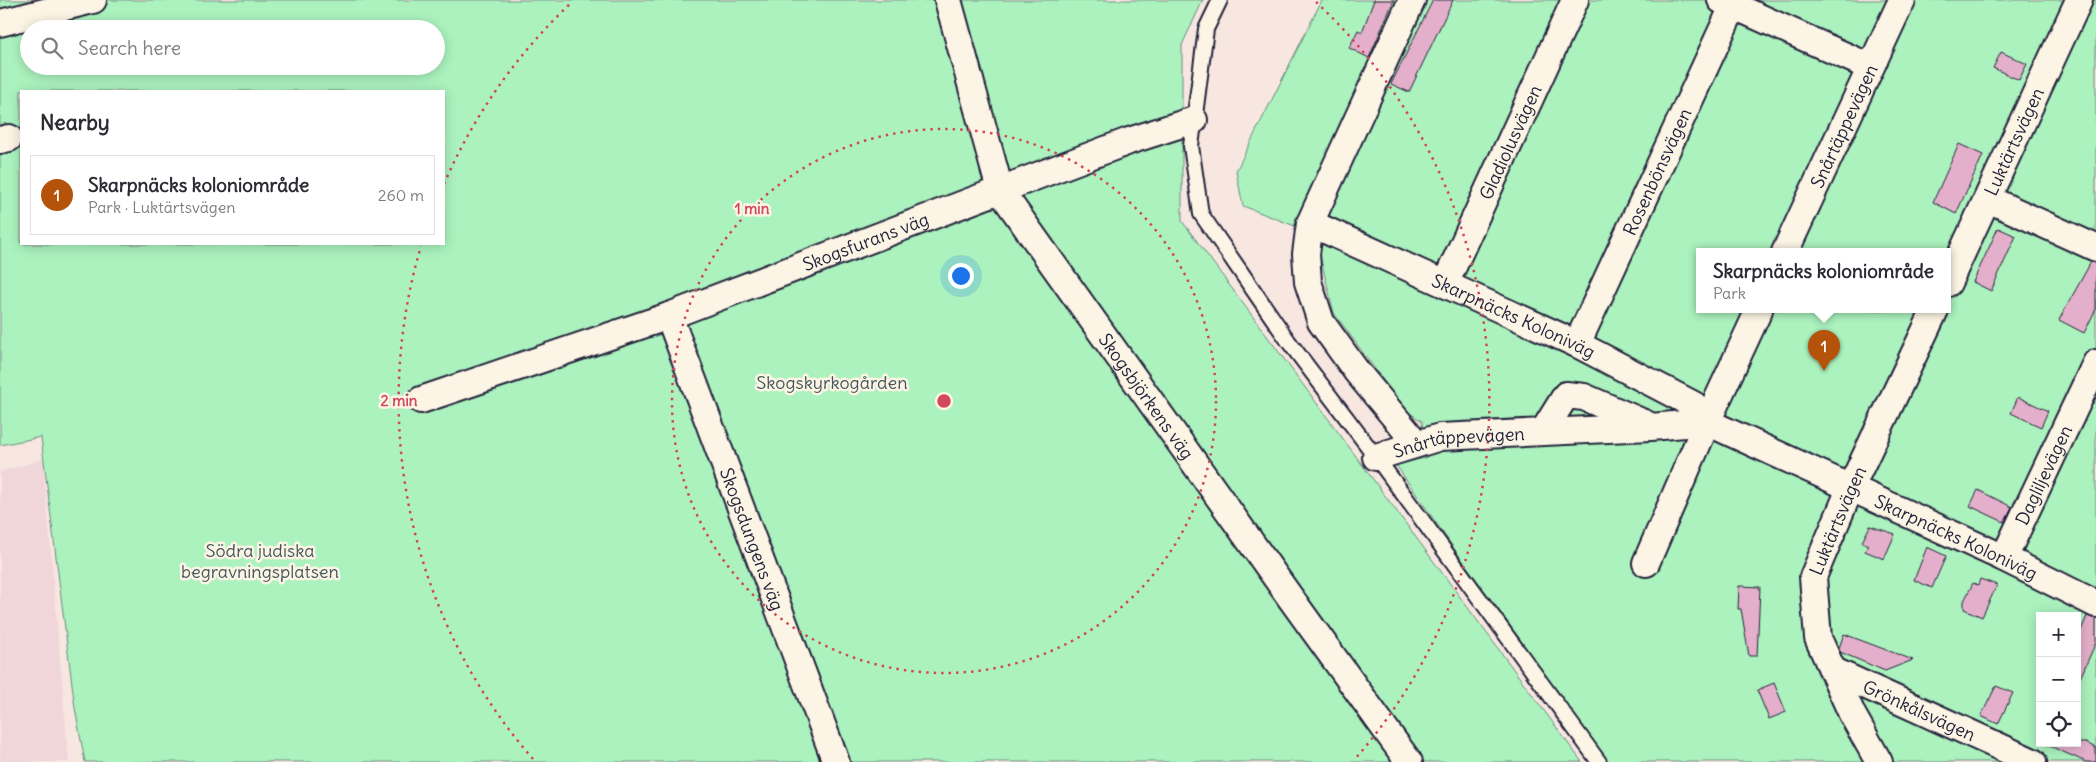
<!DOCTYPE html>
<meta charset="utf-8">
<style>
:root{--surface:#fff;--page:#f7f7f7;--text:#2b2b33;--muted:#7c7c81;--line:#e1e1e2;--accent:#b45309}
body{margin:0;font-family:Delius,sans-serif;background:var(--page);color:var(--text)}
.controls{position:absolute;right:15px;bottom:15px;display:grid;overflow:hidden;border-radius:0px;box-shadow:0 2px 12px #0003}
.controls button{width:45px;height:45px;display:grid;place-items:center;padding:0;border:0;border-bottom:1px solid var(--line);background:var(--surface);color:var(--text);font:25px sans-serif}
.you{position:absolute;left:960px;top:275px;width:18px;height:18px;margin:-12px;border:4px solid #fff;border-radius:50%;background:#1a73e8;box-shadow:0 0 0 8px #1a73e833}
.badge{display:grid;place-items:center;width:32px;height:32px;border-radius:50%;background:var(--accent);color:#fff;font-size:16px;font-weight:700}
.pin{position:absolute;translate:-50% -41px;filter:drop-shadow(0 1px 2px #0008)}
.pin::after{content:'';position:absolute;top:26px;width:18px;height:15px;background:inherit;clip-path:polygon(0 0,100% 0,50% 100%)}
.popup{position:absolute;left:1696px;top:248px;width:255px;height:65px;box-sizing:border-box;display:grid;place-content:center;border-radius:0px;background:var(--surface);filter:drop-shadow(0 1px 4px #0005);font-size:16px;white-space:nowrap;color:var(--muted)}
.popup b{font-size:19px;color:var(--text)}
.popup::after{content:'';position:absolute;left:50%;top:100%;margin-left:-10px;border:10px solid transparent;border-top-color:var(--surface)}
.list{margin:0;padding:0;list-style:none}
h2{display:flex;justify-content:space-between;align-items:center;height:65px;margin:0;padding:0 20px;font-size:21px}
h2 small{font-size:16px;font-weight:400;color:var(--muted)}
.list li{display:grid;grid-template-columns:32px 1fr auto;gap:15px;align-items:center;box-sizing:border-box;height:80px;margin:0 10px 10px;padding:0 10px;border:1px solid var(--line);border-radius:0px}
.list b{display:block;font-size:19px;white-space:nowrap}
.list p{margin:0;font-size:16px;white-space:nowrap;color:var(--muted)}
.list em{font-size:16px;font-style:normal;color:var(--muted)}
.icon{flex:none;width:28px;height:28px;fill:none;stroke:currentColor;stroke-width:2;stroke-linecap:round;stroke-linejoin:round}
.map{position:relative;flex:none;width:2096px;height:762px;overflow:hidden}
.search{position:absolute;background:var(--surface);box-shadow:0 2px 12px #0003;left:20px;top:20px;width:425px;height:55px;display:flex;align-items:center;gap:12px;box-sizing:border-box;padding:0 18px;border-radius:28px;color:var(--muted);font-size:19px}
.panel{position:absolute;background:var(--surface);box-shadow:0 2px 12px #0003;left:20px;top:90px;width:425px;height:155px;border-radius:0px}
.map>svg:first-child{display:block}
.built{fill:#f1d6d9}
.green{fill:#abf2be;stroke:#668a7c;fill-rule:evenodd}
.building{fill:#e4afca;stroke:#22223b}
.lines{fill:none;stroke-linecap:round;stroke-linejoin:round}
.lane-casing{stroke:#22223b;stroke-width:18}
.street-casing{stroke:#22223b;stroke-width:30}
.lane{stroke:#fcf5e5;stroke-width:14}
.street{stroke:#fcf5e5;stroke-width:26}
.ring{fill:none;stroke:#d1495b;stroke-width:2.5;stroke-dasharray:2.5 5}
.labels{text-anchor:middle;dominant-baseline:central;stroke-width:5;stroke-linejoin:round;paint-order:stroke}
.street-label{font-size:18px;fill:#22223b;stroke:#fcf5e5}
.park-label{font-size:18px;fill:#44565c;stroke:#fcf5e5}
.centre{fill:#d1495b;stroke:#fcf5e5;stroke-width:2.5}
.ring-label{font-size:15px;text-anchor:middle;font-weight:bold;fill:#d1495b;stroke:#fcf5e5;stroke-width:5;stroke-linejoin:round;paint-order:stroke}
</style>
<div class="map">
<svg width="2096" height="762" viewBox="0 0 2096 762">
<rect width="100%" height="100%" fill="#f7e7e0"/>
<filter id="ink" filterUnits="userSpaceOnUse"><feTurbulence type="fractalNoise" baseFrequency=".02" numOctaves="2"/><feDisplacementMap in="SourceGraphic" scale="10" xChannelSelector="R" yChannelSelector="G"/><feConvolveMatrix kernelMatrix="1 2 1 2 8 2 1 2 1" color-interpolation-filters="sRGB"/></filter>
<g filter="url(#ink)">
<path class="built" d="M43,459l26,303h-69v-290z"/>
<path class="green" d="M0,0h1203l-21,45v176l400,541h-1497l-10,-54 -34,-271 -41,8zM29,29h407v37h-407zM21,91h423v153h-423z
M1322,0h774v762h-487l-152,-209 -61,-88 29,-7 -3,-37 -17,-11 -71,-97 -13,-53 -26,-34 -52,-20 -7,-35zM1700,252h248v58h-248zM2040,616h37v127h-37z"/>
<path class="building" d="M1374,0h20l-25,58 -20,-10 9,-18 4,2z
M1433,0h20l-44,92 -18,-8z
M2001,52l26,12 -8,16 -26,-12z
M1959,144l24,11 -27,59 -23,-12z
M1998,228l18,8 -25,55 -18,-9z
M2091,262l5,1v46l-12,24 -25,-13z
M2018,397l30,14 -7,16 -30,-14z
M1978,490l34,17 -8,15 -34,-16z
M1870,526l25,8 -11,25 -19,-8 3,-6 -6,-3z
M1927,547l19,9 -14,32 -18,-8z
M1980,579l17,6 -15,32 -18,-8v-8l9,-18 5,2z
M1739,586l21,1 -3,69h-8l-8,-47h-3z
M2087,616l9,3v23l-19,43v-45z
M1844,634l69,26 -28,11 -45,-19 -1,-4z
M1774,683l12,29 -17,7 -12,-29z
M1996,686l17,7 -15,31 -17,-8z
M2043,743h43l10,5v14h-10z"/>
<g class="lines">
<defs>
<path id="lane" d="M1220,0l-14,29 -15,117 10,68 88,128 87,115 223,305"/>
<g id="street">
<path id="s1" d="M948,0l52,190 292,410 117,162"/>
<path id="s2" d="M1412,0l-102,223 267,121 117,61 13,17 297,136 92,46"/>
<path d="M1721,0l149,67"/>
<path d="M0,23l93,-23"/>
<path d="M0,140l9,-2"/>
<path d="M1988,199l108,49"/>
<path d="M1310,223l-4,31 2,28 13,40 36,50 60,72"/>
<path id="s3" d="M1785,252l117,-252"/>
<path id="s4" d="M1948,283l131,-283"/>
<path id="s5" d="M1445,284l130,-284"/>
<path id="s6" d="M669,316l167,446"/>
<path id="s7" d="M1577,344l159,-344"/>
<path id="s8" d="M421,400l248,-84 460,-175 65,-21"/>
<path d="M1543,432l23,-37 18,2 62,27"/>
<path id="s9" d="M1376,457l64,-20 211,-10 56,-5 52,-112"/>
<path id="s10" d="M2004,558l92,-195"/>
<path d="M1646,563l61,-141"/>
<path id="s11" d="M1834,671l199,91"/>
<path id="s12" d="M1879,762l-27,-48 -34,-76 -5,-61 37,-88 85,-179"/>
</g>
</defs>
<use href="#lane" class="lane-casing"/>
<use href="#street" class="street-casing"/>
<use href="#lane" class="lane"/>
<use href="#street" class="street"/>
</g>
</g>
<g class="ring">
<circle cx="944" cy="401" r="272"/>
<path d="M533 759A545 545 0 0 1 421 246M444 184A545 545 0 0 1 572 2M1316 2A545 545 0 0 1 1355 759"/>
</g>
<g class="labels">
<g class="street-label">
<text stroke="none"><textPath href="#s3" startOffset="139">Snårtäppevägen</textPath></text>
<text stroke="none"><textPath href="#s5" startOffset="156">Gladiolusvägen</textPath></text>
<text stroke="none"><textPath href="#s4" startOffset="156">Luktärtsvägen</textPath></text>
<text stroke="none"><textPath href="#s7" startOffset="190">Rosenbönsvägen</textPath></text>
<text stroke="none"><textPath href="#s8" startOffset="472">Skogsfurans väg</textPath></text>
<text stroke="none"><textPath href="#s2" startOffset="469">Skarpnäcks Koloniväg</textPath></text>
<text stroke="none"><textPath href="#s1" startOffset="450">Skogsbjörkens väg</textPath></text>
<text stroke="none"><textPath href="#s9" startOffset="85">Snårtäppevägen</textPath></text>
<text stroke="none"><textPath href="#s10" startOffset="92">Dagliljevägen</textPath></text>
<text stroke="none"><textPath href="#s12" startOffset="261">Luktärtsvägen</textPath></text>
<text stroke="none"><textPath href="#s2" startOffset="966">Skarpnäcks Koloniväg</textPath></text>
<text stroke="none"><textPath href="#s6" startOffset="238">Skogsdungens väg</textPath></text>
<text stroke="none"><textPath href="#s11" startOffset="94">Grönkålsvägen</textPath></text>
</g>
<g class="park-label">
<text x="832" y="382">Skogskyrkogården</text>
<text x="260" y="550">Södra judiska<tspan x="260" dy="21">begravningsplatsen</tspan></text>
</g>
</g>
<circle cx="944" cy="401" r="8" class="centre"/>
<g class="ring-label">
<text x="752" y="214">1 min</text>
<text x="399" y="406">2 min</text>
</g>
</svg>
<div class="controls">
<button>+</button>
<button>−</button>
<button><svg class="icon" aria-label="locate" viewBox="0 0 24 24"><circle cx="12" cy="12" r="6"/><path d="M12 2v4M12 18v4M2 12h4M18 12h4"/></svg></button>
</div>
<div class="you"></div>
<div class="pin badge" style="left:1824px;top:371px">1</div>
<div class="popup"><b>Skarpnäcks koloniområde</b>Park</div>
<div class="search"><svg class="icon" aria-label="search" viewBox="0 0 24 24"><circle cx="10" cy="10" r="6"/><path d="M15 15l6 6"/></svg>Search here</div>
<section class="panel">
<h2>Nearby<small></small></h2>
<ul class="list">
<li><span class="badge">1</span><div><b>Skarpnäcks koloniområde</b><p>Park · Luktärtsvägen</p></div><em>260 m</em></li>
</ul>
</section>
</div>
